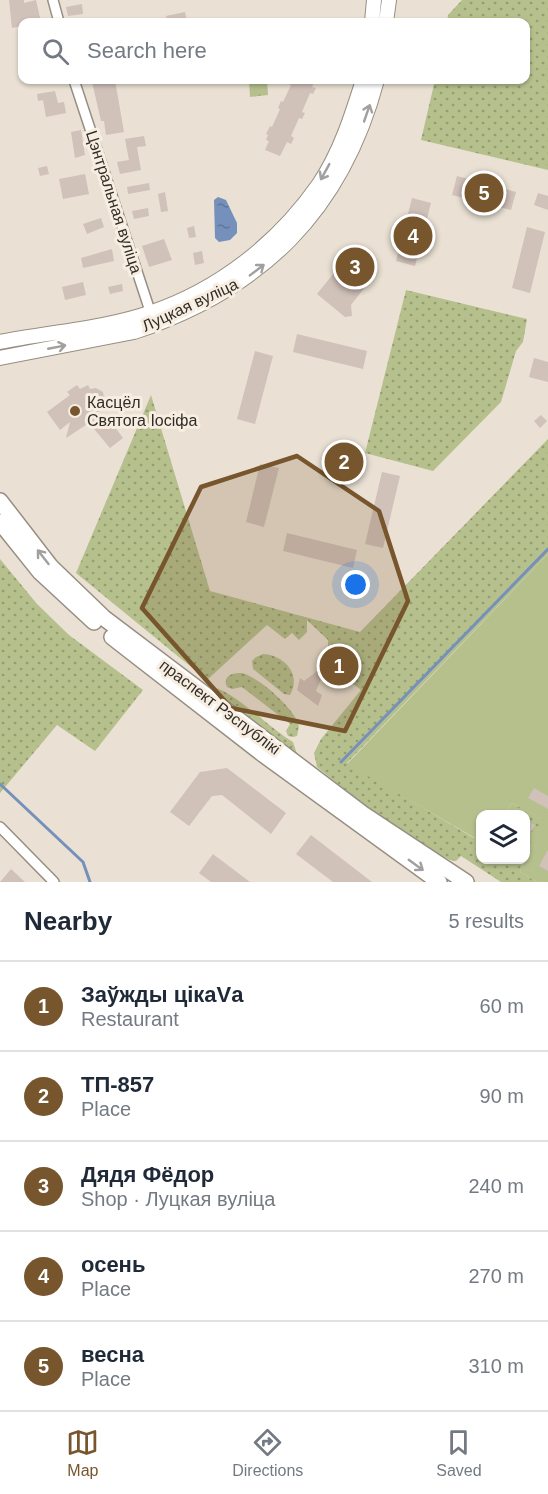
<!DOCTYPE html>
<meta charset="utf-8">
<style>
:root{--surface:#fff;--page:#f6f6f7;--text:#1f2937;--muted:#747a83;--line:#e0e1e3;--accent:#78562d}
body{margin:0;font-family:Arial,sans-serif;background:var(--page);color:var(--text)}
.controls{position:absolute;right:18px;bottom:18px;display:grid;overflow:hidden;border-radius:12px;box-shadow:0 2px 4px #0004}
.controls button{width:54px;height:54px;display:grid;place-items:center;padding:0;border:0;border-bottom:2px solid var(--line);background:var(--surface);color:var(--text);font:30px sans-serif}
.you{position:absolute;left:356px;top:585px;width:21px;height:21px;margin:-15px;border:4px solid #fff;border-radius:50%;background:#1a73e8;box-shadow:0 0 0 9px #1a73e833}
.badge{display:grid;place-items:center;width:39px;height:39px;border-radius:50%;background:var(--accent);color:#fff;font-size:20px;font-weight:700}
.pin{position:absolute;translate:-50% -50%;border:3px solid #fff;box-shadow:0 2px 6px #0006}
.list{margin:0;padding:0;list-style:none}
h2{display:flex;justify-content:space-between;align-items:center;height:78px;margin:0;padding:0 24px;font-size:26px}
h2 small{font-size:20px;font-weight:400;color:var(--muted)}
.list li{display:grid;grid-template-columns:39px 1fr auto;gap:18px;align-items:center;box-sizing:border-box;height:90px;padding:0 24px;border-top:2px solid var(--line)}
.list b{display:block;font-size:22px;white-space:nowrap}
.list p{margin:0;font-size:20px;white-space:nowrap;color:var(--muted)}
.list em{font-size:20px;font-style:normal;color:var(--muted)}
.icon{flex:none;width:33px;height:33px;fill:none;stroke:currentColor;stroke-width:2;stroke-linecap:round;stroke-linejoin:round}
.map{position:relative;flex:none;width:548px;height:882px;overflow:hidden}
.search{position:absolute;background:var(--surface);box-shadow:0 2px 4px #0004;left:18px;right:18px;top:18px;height:66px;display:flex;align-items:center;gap:15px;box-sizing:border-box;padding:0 21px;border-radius:12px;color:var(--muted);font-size:22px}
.sheet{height:528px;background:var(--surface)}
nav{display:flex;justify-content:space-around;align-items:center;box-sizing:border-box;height:84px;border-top:2px solid var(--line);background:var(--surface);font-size:16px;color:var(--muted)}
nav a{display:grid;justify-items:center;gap:3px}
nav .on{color:var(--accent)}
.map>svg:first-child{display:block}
.grass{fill:url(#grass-dots)}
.park{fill:url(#park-tufts)}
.pitch{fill:#b6c08d}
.water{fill:url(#water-ripples)}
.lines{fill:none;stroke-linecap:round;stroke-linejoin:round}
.stream{stroke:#7590bb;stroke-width:3}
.building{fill:#d0c1b9}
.street-casing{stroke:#978e82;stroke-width:12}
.secondary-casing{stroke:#978e82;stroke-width:16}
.primary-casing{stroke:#978e82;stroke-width:18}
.street{stroke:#fff;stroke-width:9}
.secondary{stroke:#fff;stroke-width:14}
.primary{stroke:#fff;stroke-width:15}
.oneway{stroke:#a2a09e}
.marked{fill:#78562d;fill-opacity:0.2;stroke:#78562d;stroke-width:4.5;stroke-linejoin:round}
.poi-dot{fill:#78562d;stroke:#f7eee1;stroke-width:2}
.labels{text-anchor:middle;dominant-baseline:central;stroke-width:6;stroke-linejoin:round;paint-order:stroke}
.street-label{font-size:16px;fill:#302d28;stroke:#f7eee1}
.poi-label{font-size:16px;fill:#302d28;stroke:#f7eee1;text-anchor:start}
</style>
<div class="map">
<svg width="548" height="882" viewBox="0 0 548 882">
<defs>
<pattern id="grass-dots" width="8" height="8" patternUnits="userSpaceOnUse" patternTransform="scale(1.5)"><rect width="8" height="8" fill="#b6c08d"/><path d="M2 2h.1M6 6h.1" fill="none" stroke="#949c73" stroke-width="1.8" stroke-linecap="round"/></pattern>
<pattern id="park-tufts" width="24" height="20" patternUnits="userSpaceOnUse" patternTransform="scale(1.5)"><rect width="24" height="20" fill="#b6c08d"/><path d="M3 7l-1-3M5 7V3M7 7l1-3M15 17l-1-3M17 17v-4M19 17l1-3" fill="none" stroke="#949c73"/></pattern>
<pattern id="water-ripples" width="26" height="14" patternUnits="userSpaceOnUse" patternTransform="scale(1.5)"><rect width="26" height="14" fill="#7590bb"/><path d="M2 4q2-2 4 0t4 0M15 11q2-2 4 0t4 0" fill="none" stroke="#607698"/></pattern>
</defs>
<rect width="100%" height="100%" fill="#eae1d4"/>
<path class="grass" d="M462,0h86v170l-127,-30 14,-60h91v-58h-79l1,-7z
M406,290l121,29 -4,23 -7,9 -15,51 -68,69 -68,-18z
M151,395l59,196 150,41 188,-193v115l-201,209 127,75 6,-1v23h44l-4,12 17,10h-36l-40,-26 -5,5 -6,-1 -59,-33 -74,-60 -3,-14 7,-14 40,-49 -17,-13 8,-11 -24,-17v-9l-21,-20v12l-8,8 -7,-7 -7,6 -18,-14 -60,55 -131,-107z
M0,559l37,45 32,31 74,55 -48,61 -38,-26 -57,68z
M263,654c21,1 39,20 27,41l-6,-1 -31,-25 -1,-8 4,-4z
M242,673c18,5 53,36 57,53l-2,10 -4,1 -5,-1 -2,-5 4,-7 -48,-37 -10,2 -5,-2c-5,-12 6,-14 15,-14z
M215,688c18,3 58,43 78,54l4,12 -85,-63z
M512,803l32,17 -18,34v-40h-22z"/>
<path class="park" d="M249,80h18l1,15 -18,2z"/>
<path class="pitch" d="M548,554v328h-11l-17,-10 8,-25 15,-27 -31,-17 -8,11h-24v23l-5,1 -128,-74z"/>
<path class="water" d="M218,197l8,3 11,23v10l-7,7 -11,2 -4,-4 -1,-38z"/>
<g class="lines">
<path class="stream" d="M341,762l207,-213
M0,784l83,78 7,20"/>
</g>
<path class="building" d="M9,0h15v3l12,-3 5,22h-19v4l-10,2z
M82,4l1,10 -15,2 -2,-9z
M185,12l2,10h-20l-1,-6z
M107,80h8l9,52 -18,3 -2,-14h-3l-9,-39z
M280,80h35l-3,7 4,1 -3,6 -3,-1 -8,19 3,1 -3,6 -3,-1 -8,18 3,2 -3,6 -4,-2 -7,14 -15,-6 4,-9 -3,-1 2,-5 -2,-1 4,-8 2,1 8,-18 -2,-1 3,-7 2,1 8,-17z
M55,91l3,12 6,-1 2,11 -20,4 -3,-17 -5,1 -1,-7z
M81,130l4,25 -10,3 -4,-26z
M144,136l2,10 -9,1 4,23 -21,4 -3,-12 12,-2 -4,-21z
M47,166l2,8 -9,2 -2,-8z
M85,174l4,20 -26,5 -4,-20z
M457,176l59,16 -5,18 -59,-15z
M149,183l1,7 -22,4 -1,-7z
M165,192l3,19 -7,1 -3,-18z
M538,193l10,3v14l-14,-5z
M412,198l19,5 -16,63 -19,-5z
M148,208l1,8 -15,3 -2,-8z
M101,218l3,9 -17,7 -4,-10z
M194,226l2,11 -7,1 -2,-10z
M527,227l18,5 -15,61 -18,-5z
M164,239l8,21 -23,7 -7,-21z
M112,249l2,12 -31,7 -2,-10z
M202,251l2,12 -9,2 -2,-12z
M350,253l26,20 -25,32 1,11 -7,1 -28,-23z
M83,282l3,13 -21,5 -3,-13z
M122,284l1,7 -13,3 -2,-7z
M297,334l70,17 -4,18 -70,-17z
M255,351l18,5 -18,68 -18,-5z
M534,358l14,4v20l-19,-5z
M77,385l3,4 8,-4 2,4 6,-1 7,4 1,6 -3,6 3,3 -7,6 10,14 5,-4 11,15 -13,10 -21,-25 -23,15 4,-16 -10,8 -13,-18 23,-17 -3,-3z
M541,415l6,6 -7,7 -6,-7z
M339,456l12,2 -2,11 -12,-3z
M260,464l19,4 -15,59 -18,-5z
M382,472l18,4 -17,72 -18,-4z
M287,533l70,17 -4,18 -70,-17z
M329,652l18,14 -11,15 -12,-9 -8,19 6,4 -4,11 -21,-16 3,-12 4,3 16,-12 -3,-2z
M227,768l59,45 -15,21 -49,-39 -10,1 -23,30 -19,-14 30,-40z
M534,788l14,8v13l-20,-11z
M525,820l10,5 -10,17z
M311,835l61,47h-39l-37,-28z
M548,850v21l-9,-5z
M213,854l37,28h-39l-12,-9z
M11,869l14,13h-25z"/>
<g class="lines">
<defs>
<path id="street" d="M53,0l6,22
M74,80l78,237
M0,827l54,55"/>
<path id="secondary" d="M372,22l2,-22
M386,22l3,-22
M0,342c50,-10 103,-13 152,-30 67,-23 126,-69 167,-128 21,-31 33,-69 44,-104
M0,358l134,-26c129,-43 208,-121 243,-252"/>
<path id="primary" d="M0,501l51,66 53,51 259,196 103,68
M0,522l40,50 54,50
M112,637l152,118 175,127"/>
</defs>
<use href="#street" class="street-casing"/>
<use href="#secondary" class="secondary-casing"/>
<use href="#primary" class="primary-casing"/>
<use href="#street" class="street"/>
<use href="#secondary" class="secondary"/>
<use href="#primary" class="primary"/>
</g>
<defs><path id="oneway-shaft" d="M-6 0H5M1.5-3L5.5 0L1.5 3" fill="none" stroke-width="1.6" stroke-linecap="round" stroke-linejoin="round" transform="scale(1.5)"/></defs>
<g class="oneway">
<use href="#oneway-shaft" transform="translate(367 113) rotate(-71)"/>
<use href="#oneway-shaft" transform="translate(325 172) rotate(119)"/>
<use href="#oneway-shaft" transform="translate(257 270) rotate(-37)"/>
<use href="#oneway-shaft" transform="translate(57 347) rotate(-11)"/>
<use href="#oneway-shaft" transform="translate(43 557) rotate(-128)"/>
<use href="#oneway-shaft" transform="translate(416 865) rotate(36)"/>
</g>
<path class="marked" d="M297,456l82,55 29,90 -63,130 -114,-23 -89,-100 59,-121z"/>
<circle class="poi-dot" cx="75" cy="411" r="6"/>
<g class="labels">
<g class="street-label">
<text transform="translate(114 202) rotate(72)">Цэнтральная вуліца</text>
<text transform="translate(190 305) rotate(-25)">Луцкая вуліца</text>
<text transform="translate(220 707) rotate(37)">праспект Рэспублікі</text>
</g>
<g class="poi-label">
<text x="87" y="402">Касцёл<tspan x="87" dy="18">Святога Іосіфа</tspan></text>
</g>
</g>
</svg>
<div class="controls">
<button><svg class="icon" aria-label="layers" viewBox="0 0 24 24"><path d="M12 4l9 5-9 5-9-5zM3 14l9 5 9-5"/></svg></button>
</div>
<div class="you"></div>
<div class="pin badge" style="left:339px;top:666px">1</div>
<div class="pin badge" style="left:344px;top:462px">2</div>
<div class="pin badge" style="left:355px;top:267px">3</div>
<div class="pin badge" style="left:413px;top:236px">4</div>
<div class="pin badge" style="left:484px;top:193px">5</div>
<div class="search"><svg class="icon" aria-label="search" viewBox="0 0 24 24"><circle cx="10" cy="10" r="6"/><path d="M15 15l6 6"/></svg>Search here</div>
</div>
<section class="sheet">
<h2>Nearby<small>5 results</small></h2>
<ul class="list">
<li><span class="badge">1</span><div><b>Заўжды цікаVа</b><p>Restaurant</p></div><em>60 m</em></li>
<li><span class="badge">2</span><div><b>ТП-857</b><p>Place</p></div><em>90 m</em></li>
<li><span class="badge">3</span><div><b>Дядя Фёдор</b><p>Shop · Луцкая вуліца</p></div><em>240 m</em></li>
<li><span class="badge">4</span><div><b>осень</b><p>Place</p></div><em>270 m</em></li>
<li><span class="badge">5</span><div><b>весна</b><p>Place</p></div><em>310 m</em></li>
</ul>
</section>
<nav>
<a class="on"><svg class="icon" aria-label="map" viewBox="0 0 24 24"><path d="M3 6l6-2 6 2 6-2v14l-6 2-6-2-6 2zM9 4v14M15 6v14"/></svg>Map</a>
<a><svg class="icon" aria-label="directions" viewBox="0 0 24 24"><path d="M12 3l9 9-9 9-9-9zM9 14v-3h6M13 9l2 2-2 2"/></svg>Directions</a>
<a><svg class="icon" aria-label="saved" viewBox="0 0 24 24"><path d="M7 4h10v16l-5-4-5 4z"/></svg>Saved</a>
</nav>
